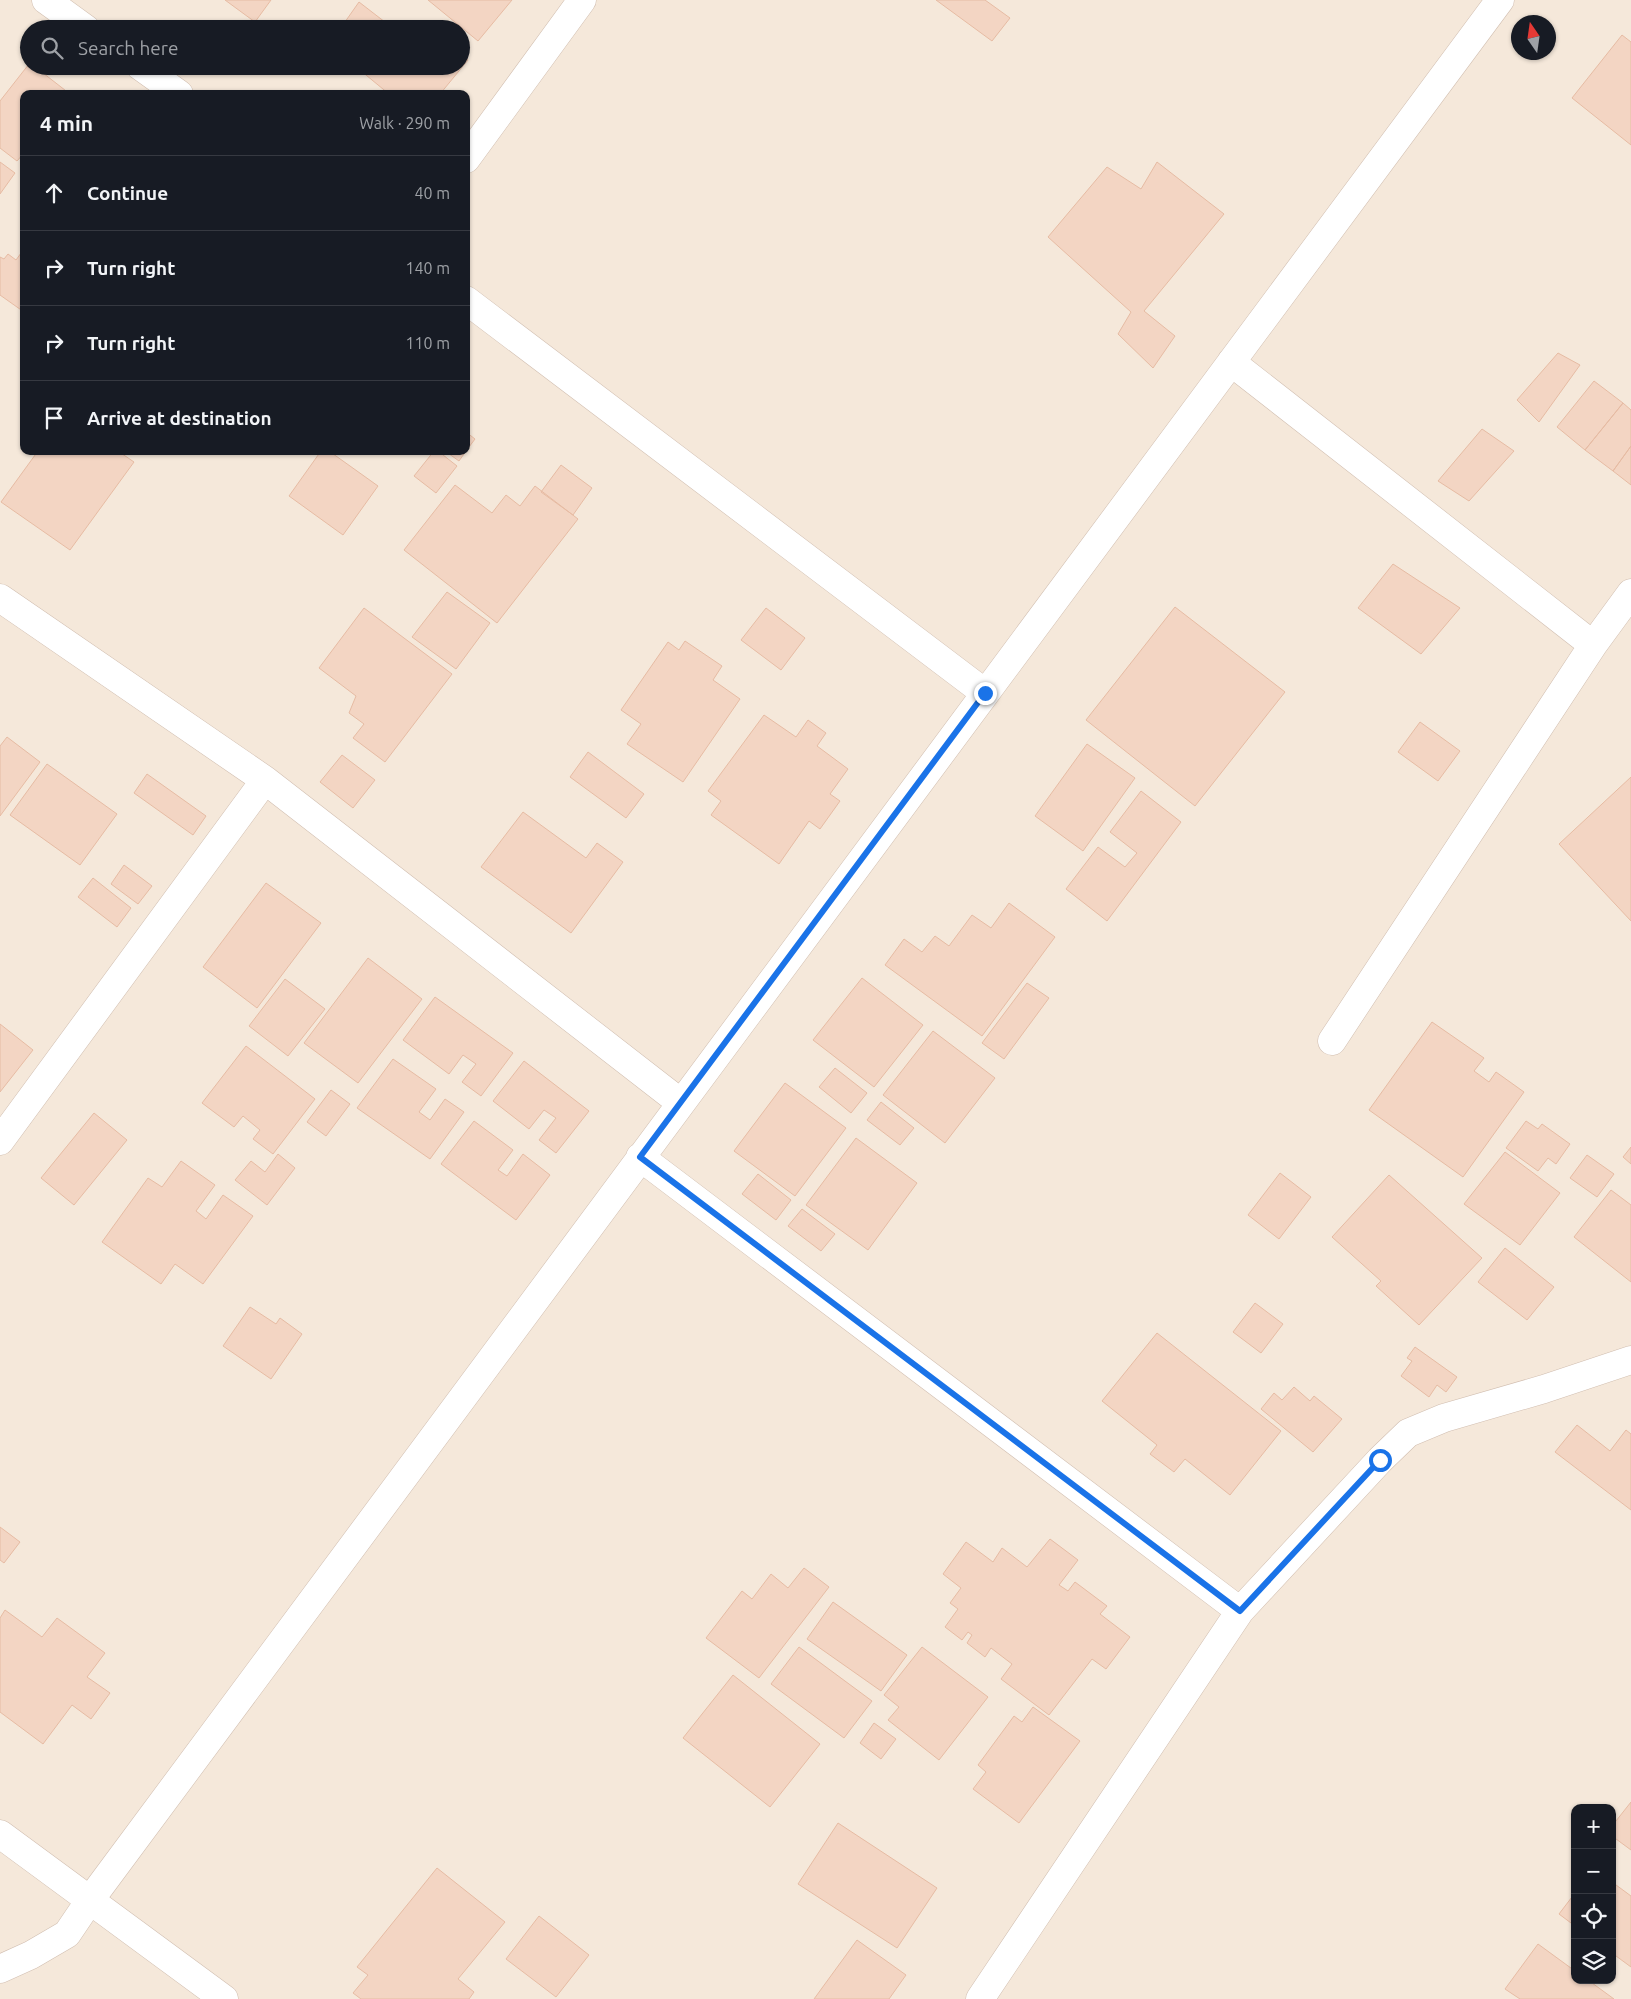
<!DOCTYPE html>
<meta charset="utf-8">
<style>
:root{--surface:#171b24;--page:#242831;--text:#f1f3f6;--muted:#9ea1a6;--line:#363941}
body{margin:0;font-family:Ubuntu,sans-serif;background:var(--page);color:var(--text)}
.controls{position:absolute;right:15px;bottom:15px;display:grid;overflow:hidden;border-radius:10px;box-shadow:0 1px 4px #0004}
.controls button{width:45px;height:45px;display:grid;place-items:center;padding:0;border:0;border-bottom:1px solid var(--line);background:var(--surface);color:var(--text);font:25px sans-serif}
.compass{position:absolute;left:1511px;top:15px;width:45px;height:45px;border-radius:50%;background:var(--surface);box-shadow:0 1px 4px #0004;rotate:347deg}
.stop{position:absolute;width:15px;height:15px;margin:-11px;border:4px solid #1a73e8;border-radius:50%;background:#fff}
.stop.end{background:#1a73e8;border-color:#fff;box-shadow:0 1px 5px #0008}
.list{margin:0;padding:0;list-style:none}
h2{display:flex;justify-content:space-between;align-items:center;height:65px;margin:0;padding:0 20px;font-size:21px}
h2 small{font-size:16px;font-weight:400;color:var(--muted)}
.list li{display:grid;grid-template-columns:32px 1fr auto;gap:15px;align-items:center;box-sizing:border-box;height:75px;padding:0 20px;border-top:1px solid var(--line)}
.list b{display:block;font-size:19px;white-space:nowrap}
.list em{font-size:16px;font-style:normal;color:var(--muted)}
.icon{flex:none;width:28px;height:28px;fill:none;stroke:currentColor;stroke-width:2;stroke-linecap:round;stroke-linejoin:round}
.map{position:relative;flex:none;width:1631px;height:1999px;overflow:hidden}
.search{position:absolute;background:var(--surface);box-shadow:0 1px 4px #0004;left:20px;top:20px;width:450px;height:55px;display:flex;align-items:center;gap:12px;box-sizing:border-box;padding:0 18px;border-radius:28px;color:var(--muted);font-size:19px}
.panel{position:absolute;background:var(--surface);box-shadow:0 1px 4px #0004;left:20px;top:90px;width:450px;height:365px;border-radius:10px}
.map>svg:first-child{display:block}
.residential{fill:#f5e8da;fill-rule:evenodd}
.building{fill:#f3d5c3;stroke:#e6bba3}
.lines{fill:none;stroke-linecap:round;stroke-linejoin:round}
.minor-casing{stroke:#d1beb0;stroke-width:29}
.minor{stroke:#fff;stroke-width:28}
.route{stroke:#1a73e8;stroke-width:6}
</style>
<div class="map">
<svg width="1631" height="1999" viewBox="0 0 1631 1999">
<rect width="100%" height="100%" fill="#fdf6ec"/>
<path class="residential" d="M0,0h1631v1999h-1631zM1518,22h30v30h-30zM29,29h432v37h-432zM24,94h442v357h-442zM1575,1808h37v172h-37z"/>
<path class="building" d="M225,0h46l-16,22z
M428,0h84l-34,41z
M936,0h49l25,18 -18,23z
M359,2l35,27h-54z
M1622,35l9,7v103l-59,-47z
M461,55l7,5 -28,34h-51l-34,-28h106z
M29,64v2h5l36,28h-46v59l-7,8 -17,-13v-47z
M0,162l15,11 -15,21z
M1157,162l67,52 -80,97 31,25 -22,32 -35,-34 13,-22 -83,-75 59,-70 34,22z
M24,249v63l-24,-17v-38l4,2 4,-5 8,6z
M1558,353l22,12 -41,57 -22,-22z
M1594,381l29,22 -38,47 -28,-23z
M1623,403l8,7v36l-18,25 -28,-21z
M1482,429l32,22 -45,50 -31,-20z
M466,432l9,7 -9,12z
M1631,446v39l-18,-14z
M38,451h80l16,11 -64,88 -69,-48z
M321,451h8l49,35 -35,49 -54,-39z
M434,451h4l19,15 -21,27 -22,-17z
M445,451h21l-7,10z
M561,465l31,23 -19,27 -32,-23z
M455,485l37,28 14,-18 14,11 15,-20 43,33 -81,104 -93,-73z
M1393,564l67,44 -39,46 -63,-46z
M447,592l43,31 -34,46 -44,-32z
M1175,607l110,85 -90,114 -109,-86z
M364,608l88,66 -67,88 -32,-24 11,-14 -15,-11 7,-17 -37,-28z
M766,608l39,30 -24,32 -40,-30z
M685,641l37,25 -9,14 27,19 -57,83 -56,-38 14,-20 -20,-14 47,-68 11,8z
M764,715l32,22 12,-17 18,13 -9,13 31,23 -18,25 10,7 -20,28 -11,-8 -30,43 -68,-49 10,-14 -13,-10z
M1420,722l40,29 -22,30 -40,-29z
M7,737l33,25 -40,54v-70z
M1087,744l48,34 -52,73 -48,-35z
M588,752l56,42 -18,24 -56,-41z
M342,755l33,25 -22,28 -33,-26z
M47,764l70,50 -37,51 -70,-50z
M147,774l59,42 -13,19 -59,-42z
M1631,777v144l-72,-77z
M1141,791l40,31 -74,99 -41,-32 32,-42 27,20 12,-14 -27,-21z
M523,812l63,46 11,-15 26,19 -52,71 -90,-66z
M124,865l28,21 -14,18 -27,-20z
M93,878l38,30 -14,19 -39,-30z
M266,883l55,40 -64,85 -54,-41z
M1009,903l46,34 -73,99 -97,-71 19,-26 18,13 13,-16 14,10 23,-31 19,13z
M368,958l54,41 -64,84 -54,-40z
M862,978l61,47 -49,62 -61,-47z
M285,979l40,30 -37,47 -39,-30z
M1027,983l22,15 -45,61 -22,-16z
M435,997l78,56 -32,43 -19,-14 14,-18 -13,-9 -14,19 -46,-34z
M1432,1022l52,36 -10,13 15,11 7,-10 28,20 -61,85 -94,-67z
M0,1024l33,26 -33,42z
M933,1031l62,47 -50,65 -62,-48z
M246,1046l69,53 -42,55 -20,-15 7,-9 -17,-14 -9,11 -32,-24z
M393,1059l43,30 -17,23 11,8 15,-21 19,13 -34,47 -73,-51z
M524,1061l65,50 -33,42 -17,-13 17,-22 -12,-8 -15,19 -36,-28z
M835,1068l32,25 -16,20 -32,-26z
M785,1083l61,45 -51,68 -61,-45z
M331,1090l19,14 -24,32 -19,-14z
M881,1102l33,26 -14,17 -33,-25z
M94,1113l33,27 -53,65 -33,-27z
M474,1121l39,29 -15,20 9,6 16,-22 27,21 -34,45 -75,-56z
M1526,1121l12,8 4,-5 28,20 -14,20 -8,-6 -10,13 -32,-23z
M856,1138l61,45 -49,67 -62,-45z
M1631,1147v17l-8,-7z
M1505,1152l55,41 -40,52 -56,-41z
M278,1154l17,14 -28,37 -32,-25 16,-19 14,11z
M1587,1155l27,19 -17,23 -27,-19z
M181,1161l34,24 -19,26 10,8 17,-24 30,21 -50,68 -28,-20 -14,20 -59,-42 46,-64 14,9z
M1280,1173l31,24 -32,42 -31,-24z
M758,1174l33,26 -15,20 -34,-26z
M1389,1175l93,83 -63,67 -43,-39 5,-5 -49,-44z
M1611,1190l20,15v77l-57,-45z
M802,1209l33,25 -14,17 -33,-25z
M1505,1248l49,39 -27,33 -49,-38z
M1255,1303l28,21 -22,29 -28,-21z
M250,1307l26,17 4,-6 22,16 -31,45 -48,-33z
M1157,1333l124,98 -51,64 -45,-36 -11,13 -24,-18 7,-9 -55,-44z
M1415,1347l42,30 -11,15 -9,-7 -8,12 -28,-21 11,-15 -5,-3z
M1294,1387l16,14 4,-5 28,23 -29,33 -52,-43 13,-16 8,7z
M1577,1425l33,26 16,-21 5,4v76l-76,-58z
M0,1527l20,15 -16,21 -4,-3z
M1050,1539l28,21 -19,25 9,6 7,-9 32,24 -7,8 30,23 -24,32 -14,-10 -43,56 -48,-36 11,-15 -21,-16 -6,9 -18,-14 5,-8 -4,-3 -6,8 -17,-13 13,-18 -8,-6 11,-15 -18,-14 23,-32 27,20 9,-14 25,19z
M804,1568l25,19 -70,91 -53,-40 36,-47 10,8 19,-25 17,14z
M833,1602l74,53 -26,36 -74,-52z
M5,1610l37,27 15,-19 48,35 -18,24 23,16 -19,26 -19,-14 -29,39 -43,-32v-94z
M799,1647l73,54 -28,37 -73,-54z
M922,1647l66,50 -49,63 -51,-40 11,-13 -15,-12z
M733,1675l87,69 -50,63 -87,-69z
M1033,1707l47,34 -61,82 -46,-34 13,-17 -8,-7 36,-49 8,6z
M874,1723l22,16 -15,20 -21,-16z
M1631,1802v48l-19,-14v-10z
M838,1823l99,65 -40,60 -99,-64z
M437,1868l68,54 -47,57 16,13 -5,7h-108l-8,-6 15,-18 -11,-8z
M1612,1882l19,14v71l-19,-14z
M1575,1893v33l-16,-12z
M539,1916l50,39 -33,42 -50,-38z
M857,1940l49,35 -17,24h-75z
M1538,1944l37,27v9h13l26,19h-94l-15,-10z"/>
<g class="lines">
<defs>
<path id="minor" d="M46,0l40,29
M140,66l39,28
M466,159l116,-159
M466,300l519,393
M1231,362l362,283
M0,598l265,182 416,323
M1332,1041l261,-396 38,-52
M0,1141l265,-361
M640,1157l600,454
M0,1834l224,165
M0,1969l31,-14 36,-21 23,-34 1410,-1900
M980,1999l260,-388 140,-151 28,-27 36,-15 100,-29 87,-29"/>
</defs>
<use href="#minor" class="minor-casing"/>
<use href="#minor" class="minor"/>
</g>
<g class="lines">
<path class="route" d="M985,693l-345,464 600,454 140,-151"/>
</g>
</svg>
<div class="controls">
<button>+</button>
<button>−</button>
<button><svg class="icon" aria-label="locate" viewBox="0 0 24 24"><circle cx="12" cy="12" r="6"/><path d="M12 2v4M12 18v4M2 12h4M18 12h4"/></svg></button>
<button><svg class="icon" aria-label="layers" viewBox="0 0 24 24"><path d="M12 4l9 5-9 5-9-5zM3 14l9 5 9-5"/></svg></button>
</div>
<svg class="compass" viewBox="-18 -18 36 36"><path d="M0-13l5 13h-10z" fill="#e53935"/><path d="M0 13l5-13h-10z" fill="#9ea1a6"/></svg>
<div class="stop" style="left:1380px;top:1460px"></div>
<div class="stop end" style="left:985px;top:693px"></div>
<div class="search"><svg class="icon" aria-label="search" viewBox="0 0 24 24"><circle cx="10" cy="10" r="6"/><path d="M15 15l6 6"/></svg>Search here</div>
<section class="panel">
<h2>4 min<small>Walk · 290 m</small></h2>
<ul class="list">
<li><svg class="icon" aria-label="ahead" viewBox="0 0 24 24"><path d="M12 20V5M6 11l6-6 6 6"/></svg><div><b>Continue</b></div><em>40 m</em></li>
<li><svg class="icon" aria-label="right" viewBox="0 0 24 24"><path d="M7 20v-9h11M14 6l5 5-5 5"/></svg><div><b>Turn right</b></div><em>140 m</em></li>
<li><svg class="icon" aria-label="right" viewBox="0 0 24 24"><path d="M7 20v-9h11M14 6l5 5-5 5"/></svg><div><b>Turn right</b></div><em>110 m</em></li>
<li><svg class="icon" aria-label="arrive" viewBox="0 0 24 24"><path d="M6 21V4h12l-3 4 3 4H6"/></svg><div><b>Arrive at destination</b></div></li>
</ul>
</section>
</div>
